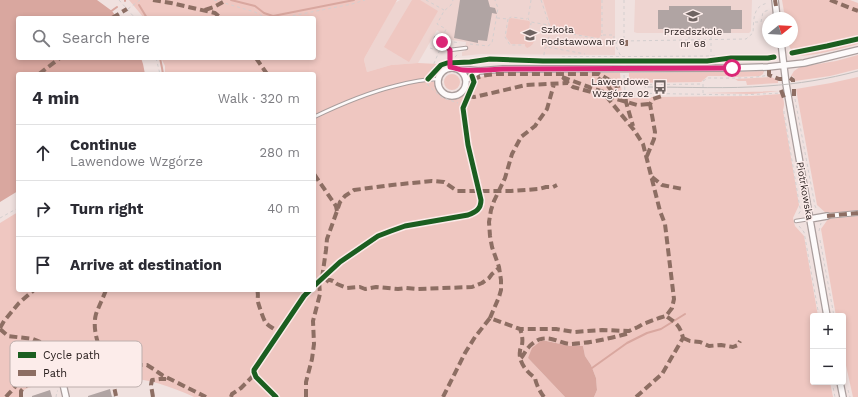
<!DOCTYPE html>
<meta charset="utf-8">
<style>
:root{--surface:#fff;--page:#f2f2f3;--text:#2b2b33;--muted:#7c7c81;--line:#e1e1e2}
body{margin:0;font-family:"Work Sans",sans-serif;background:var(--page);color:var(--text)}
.controls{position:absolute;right:12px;bottom:12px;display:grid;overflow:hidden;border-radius:4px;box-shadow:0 2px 6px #0003}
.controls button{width:36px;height:36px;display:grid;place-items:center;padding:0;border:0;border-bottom:1px solid var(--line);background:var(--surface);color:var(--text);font:20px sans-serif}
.compass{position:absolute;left:762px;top:12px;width:36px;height:36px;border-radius:50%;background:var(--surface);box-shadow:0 2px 6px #0003;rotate:72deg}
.stop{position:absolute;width:12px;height:12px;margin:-9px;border:3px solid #db2777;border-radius:50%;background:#fff}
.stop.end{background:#db2777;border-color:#fff;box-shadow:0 1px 4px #0008}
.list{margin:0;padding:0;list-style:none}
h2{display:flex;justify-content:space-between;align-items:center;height:52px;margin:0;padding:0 16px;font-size:17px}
h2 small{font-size:13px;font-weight:400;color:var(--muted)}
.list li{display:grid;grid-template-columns:26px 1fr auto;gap:12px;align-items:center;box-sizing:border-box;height:56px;padding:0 16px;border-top:1px solid var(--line)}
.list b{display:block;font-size:15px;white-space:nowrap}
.list p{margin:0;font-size:13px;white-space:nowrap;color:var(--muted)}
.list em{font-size:13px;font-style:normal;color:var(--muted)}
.icon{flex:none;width:22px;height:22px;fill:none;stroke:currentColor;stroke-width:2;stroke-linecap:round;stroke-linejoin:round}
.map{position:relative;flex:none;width:858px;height:397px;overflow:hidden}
.search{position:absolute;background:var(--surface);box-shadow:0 2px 6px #0003;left:16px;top:16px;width:300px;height:44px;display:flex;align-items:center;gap:10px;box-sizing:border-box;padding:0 14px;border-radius:4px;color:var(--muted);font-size:15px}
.panel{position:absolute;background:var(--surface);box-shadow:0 2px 6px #0003;left:16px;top:72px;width:300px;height:220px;border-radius:4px}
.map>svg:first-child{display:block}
.built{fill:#eed4d0}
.green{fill:#efc7c1}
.water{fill:#d9a79f}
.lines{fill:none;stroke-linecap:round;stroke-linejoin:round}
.stream{stroke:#d9a79f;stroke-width:2}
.building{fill:#b0a4a3}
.service-casing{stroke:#aa9e9d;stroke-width:4.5}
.pedestrian-casing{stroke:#aa9e9d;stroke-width:6}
.minor-casing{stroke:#aa9e9d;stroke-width:8}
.path{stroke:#d4cfcf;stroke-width:1;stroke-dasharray:3 3;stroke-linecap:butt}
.service{stroke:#fdfafa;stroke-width:2.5}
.pedestrian{stroke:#fdfafa;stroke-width:4}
.minor{stroke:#fdfafa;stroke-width:5.5}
.tram{stroke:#c2bebd;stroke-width:1}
.quiet{stroke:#8d6e63;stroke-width:4;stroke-dasharray:8 4;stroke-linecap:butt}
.cycleway-casing{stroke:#fcecea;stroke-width:8}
.cycleway{stroke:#1b5e20;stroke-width:5}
.route{stroke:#db2777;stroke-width:5}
.labels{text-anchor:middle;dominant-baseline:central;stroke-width:3;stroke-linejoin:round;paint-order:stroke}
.poi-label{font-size:10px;fill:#2a201f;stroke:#fcecea;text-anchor:start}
.street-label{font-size:10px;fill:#2a201f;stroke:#fcecea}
.key{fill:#fcecea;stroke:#bdafad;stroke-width:1}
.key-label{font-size:11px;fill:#2a201f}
</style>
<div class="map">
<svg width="858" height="397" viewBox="0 0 858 397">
<rect width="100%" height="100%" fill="#f0e1df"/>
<path class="built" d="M400,0h215v55l-134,-1 -19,2v-4l3,-1 1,-9 -14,-2 -15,-10 -19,33 -27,2 -24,7 -3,-12 1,-3 30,-54z
M635,0h117l-1,31 -2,2h-112l-3,-1z"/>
<path class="green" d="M129,0h268l-32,57 -1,3 3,12 24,-7 27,-2 20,1 -10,12 1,5 5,1c3,10 8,17 19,16 3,0 6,-3 10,-3 2,0 4,1 6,2l8,-15 -2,-3 15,-5 13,-1h117l2,23h11v2h18v-1l100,-1 30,-2c3,5 4,10 2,16l16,95 -6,13 2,8 9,10 14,80h-5v66h17l3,15h-239l3,-7 -1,-12 -5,-13 -6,-9 -2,-10h-13l-28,-6 -14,18 37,39h-371c-26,-12 -53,-21 -82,-19 -15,1 -30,5 -46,6 -14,1 -32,-1 -44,7l-1,6h-21v-174l18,-11v78h296v-216h-149v-8l-4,-8h153v-40h-170z
M412,0h8l18,11 -29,51 -25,-15z
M543,0h58v35l-2,3 -47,-8z
M782,0h68l8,3v34l-43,9 -24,3 -1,-1 -2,-6h4v-24h-7z
M511,18l18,3 1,1 -2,16 7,1c-2,5 -3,7 -8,9l-2,-2v-2h-14l-5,-7 3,-18z
M858,42v2c-14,4 -50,14 -63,11l39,-7z
M858,55v14l-28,7 -35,5 -1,-4 -3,-1 3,-5 6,-4 36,-6z
M764,71l-1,3 -3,2 -25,1 2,-5z
M727,72l2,2v2h-21l-7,6 -72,1v-10z
M444 82a8 8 0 1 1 16 0a8 8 0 1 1-16 0Z
M771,77l7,3v3l-31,2 -1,-4h-8l-3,-2z
M858,77v133l-31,4 -10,-9 -21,-116 35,-6z
M779,91l-27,3 -47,-1z
M858,216v181h-5l-10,-45v-36h-7l-15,-87 7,-10z"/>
<path class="water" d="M0,0h97l15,11 5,7h-99v40h123l2,6 2,10h-127v117l-18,11z
M542,340l28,6h13l2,10 6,9 5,13 1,12 -3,7h-29l-37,-39 4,-10z"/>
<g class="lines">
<path class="stream" d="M231,0l24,6 9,7 9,3 81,-16
M125,1v-1
M139,5l8,13
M110,12l7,-5
M160,58l2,10 1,6
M592,368l35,-25 20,-10 14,-4 24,-15"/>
</g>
<path class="building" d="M460,0h28l2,7 5,1 2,6 -5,-1 -5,28 -9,-1v3l-24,-5z
M669,6h62v4h11v19h-11v4h-61v-4h-12v-19h11z
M110,389l2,8h-24v-1z
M50,390l2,7h-20v-1z"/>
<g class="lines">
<defs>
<path id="service" d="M436,38l8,5 6,7v17
M450,50l16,-2
M314,117c27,-13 53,-24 81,-31 15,-4 28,-7 43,-7
M796,221l13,-2"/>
<path id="pedestrian" d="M827,216l31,-3"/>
<path id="minor" d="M775,0l2,18
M781,42l5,42 41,232
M438 82a14 14 0 1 1 28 0a14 14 0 1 1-28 0Z
M461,70h9l9,1 24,-2 229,-1 36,-1 36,-4 54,-13
M467,79l12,-8
M810,219l17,-3
M840,382l3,15
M63,384l3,13"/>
</defs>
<use href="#service" class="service-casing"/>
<use href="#pedestrian" class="pedestrian-casing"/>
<use href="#minor" class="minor-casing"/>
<path class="path" d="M119,0l16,18
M214,0l41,12 11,6
M426,0l18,10
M531,0l-3,19 3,3 17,3
M541,0l10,30 48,9 3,-4
M602,0v35h12v6h9
M624,0v41l122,-2 7,-6c1,-13 -1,-27 15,-30
M128,9l12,-9
M281,18l71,-14 13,-4
M497,18l11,1 3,-2 16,2
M508,19l-3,18 5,8h14
M755,22h6l2,-10 6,-2
M550,31l-3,16 38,7
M711,31v25
M529,37l2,-14
M445,38l-1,-4 2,-5 -9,-5 7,-13 7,-6 2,-5
M448,41l12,2
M616,41l1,8 5,9
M470,44l18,2 4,-3 6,-35 -3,-8
M689,45v-14
M430,48l3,1 3,-4 2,-1
M156,58l4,16
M543,61l2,-13 2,-1
M560,61v-4l156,-1 3,3
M455,63v-6l3,-3
M429,75l12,-28
M624,75l1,18 116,2 41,-2
M427,84l14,13 17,6
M625,85l77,-1
M703,93v-12l5,-3c20,0 42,1 61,-3
M634,94v3h12l-1,-12
M795,99l20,107 1,2 2,2
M784,111v2l16,95 1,2 -3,5
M0,218l18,-10
M799,226l5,6 15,84
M819,231l2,-8
M820,240l14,76
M843,364l3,17
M832,382l3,15
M848,390l2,7
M56,397l1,-6h1
M112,397l4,-1v1"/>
<use href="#service" class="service"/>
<use href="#pedestrian" class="pedestrian"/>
<use href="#minor" class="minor"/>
<path class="tram" d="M648,87c40,0 80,2 119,-1 31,-2 61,-7 91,-15"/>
<path class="quiet" d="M153,0l18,3 44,10 6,5
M775,0l1,6
M830,0l28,11
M205,10l9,-3 9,-5
M112,18l15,-9
M626,46v-6
M256,58l11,16
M769,70v5l10,4h3
M39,74l21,-16
M562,77l27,10 21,7 15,-1 1,9 7,24
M598,78l10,8 6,8
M790,78l3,2v2
M473,80c7,-5 15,-5 23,-6h103l12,7 5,5 8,-1
M794,89v7
M781,90l3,8
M468,96l6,1 5,-1 47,-11 42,-2
M606,96l31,9 13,-1
M647,156l7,-17 1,-7 -5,-28 3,-5 9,-3v-1
M314,174l22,32 1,5
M652,177l10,8 21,4
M827,216l31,-3
M322,278l4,-28 1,-11 10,-28 3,-9 5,-6 9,-6 38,-5 40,-4 12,1 13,9h54l28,-2 7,-2h7l4,-2
M326,282l2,-2h2l3,1 4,3 10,4 13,-1 5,2 11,-2 22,2 8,-1 12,1 54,-2 10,-4 7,-5 3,-4 7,-6
M106,290c-3,8 -7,16 -10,24 -5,18 6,40 12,57
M257,290c2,4 0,8 1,12 1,4 6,19 8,21 4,4 9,6 13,10
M490,318l9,-21 2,-7v-10l-2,-13 -7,-20 -2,-11 -1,-14 2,-12 3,-9 11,-23 7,-24 9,-17 14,-11 12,-17 7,-25
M0,328l4,-7 15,-18 15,-13
M0,329l8,7 25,3 15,6 14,7 7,7h6l4,2h10l11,3 47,1 8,5 7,5 44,22
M683,338l7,3 10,1 9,4 12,-1 12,2 5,-2 2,-4
M521,358c3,-3 4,-7 7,-10 2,-3 10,-9 13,-9 11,-3 20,5 30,5 20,-1 40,-6 59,-11
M104,368c8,8 10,18 12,28
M63,374l15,-9 1,-4
M63,384l1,-16 5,-9
M6,397c3,-4 8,-8 10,-12 1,-4 0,-6 1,-10 0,-8 2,-16 5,-24 2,-3 1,-6 3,-9
M21,397v-6c5,-5 8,-10 16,-9
M153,397l-2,-12 1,-5 8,-1h6
M231,397l1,-3 9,-6 13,-13
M306,397v-15l6,-23 2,-15 -1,-23 7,-27 -1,-13
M443,397l22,-44 10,-16 15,-19 30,11
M544,397c-4,-5 -8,-13 -9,-19 -8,-6 -17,-16 -15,-27 0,-2 1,-4 2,-6 1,-6 0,-11 -2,-16h36l18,3 28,-2 27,1 9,-4 5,-3 16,-6 7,-2 6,-8 2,-9 -9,-75 -5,-13 -17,-67 -9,-14 -28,-34 -33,-9 -5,-4 -9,-10
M636,397l26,-23 21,-36c-3,-13 -7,-15 -17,-22"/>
<defs>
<path id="cycleway" d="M792,53l35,-7 31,-7
M428,79l13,-14 6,-2 23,-1 20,-3 53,2h164l24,-3h37l6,-1
M314,286l26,-24 38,-26 13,-5 14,-5 63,-11c8,-3 13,-6 13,-15l-13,-55 -5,-37 11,-26 -2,-6
M276,397l-20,-20 -2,-5v-2l50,-74 6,-6"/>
</defs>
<use href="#cycleway" class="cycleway-casing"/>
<use href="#cycleway" class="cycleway"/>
</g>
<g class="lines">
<path class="route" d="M442,42l8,8v17c6,1 9,3 13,3 13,1 27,0 40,-1l229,-1"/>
</g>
<defs>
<symbol id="school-bare" viewBox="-9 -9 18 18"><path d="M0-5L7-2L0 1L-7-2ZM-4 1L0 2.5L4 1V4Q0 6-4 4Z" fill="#6f6462" stroke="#fcecea" stroke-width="2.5" paint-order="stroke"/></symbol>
<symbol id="bus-bare" viewBox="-9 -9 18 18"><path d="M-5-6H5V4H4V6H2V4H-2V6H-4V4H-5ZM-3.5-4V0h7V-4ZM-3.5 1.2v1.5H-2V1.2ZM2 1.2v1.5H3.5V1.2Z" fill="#6f6462" stroke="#fcecea" stroke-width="2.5" paint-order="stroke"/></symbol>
</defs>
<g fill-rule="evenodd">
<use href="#school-bare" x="683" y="6" width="20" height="20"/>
<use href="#school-bare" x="520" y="25" width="20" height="20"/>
<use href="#bus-bare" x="650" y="77" width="20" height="20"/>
</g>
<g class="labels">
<g class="poi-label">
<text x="541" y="29">Szkoła<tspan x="541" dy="12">Podstawowa nr 6</tspan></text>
<text x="693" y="31" text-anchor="middle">Przedszkole<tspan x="693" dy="12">nr 68</tspan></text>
<text x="649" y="81" text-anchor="end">Lawendowe<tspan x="649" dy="12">Wzgórze 02</tspan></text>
</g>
<g class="street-label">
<text transform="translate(805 191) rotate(80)">Piotrkowska</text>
</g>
</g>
<rect x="10" y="341" width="132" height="46" rx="6" class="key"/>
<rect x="18" y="352" width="18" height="6" fill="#1b5e20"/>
<rect x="18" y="370" width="18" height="6" fill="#8d6e63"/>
<g class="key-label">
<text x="43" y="359">Cycle path</text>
<text x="43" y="377">Path</text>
</g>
</svg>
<div class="controls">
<button>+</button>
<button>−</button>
</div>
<svg class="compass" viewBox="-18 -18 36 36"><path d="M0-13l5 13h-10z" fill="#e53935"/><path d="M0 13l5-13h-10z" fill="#7c7c81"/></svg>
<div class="stop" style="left:732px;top:68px"></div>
<div class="stop end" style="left:442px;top:42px"></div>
<div class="search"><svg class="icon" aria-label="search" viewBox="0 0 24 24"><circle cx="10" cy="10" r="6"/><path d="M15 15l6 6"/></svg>Search here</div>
<section class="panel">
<h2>4 min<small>Walk · 320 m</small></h2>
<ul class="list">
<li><svg class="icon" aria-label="ahead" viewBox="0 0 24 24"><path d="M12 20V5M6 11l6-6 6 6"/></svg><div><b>Continue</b><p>Lawendowe Wzgórze</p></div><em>280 m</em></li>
<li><svg class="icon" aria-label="right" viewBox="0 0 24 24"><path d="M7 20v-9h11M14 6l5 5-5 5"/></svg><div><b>Turn right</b></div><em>40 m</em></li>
<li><svg class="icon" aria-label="arrive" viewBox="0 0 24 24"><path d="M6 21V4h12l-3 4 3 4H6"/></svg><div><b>Arrive at destination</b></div></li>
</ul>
</section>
</div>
